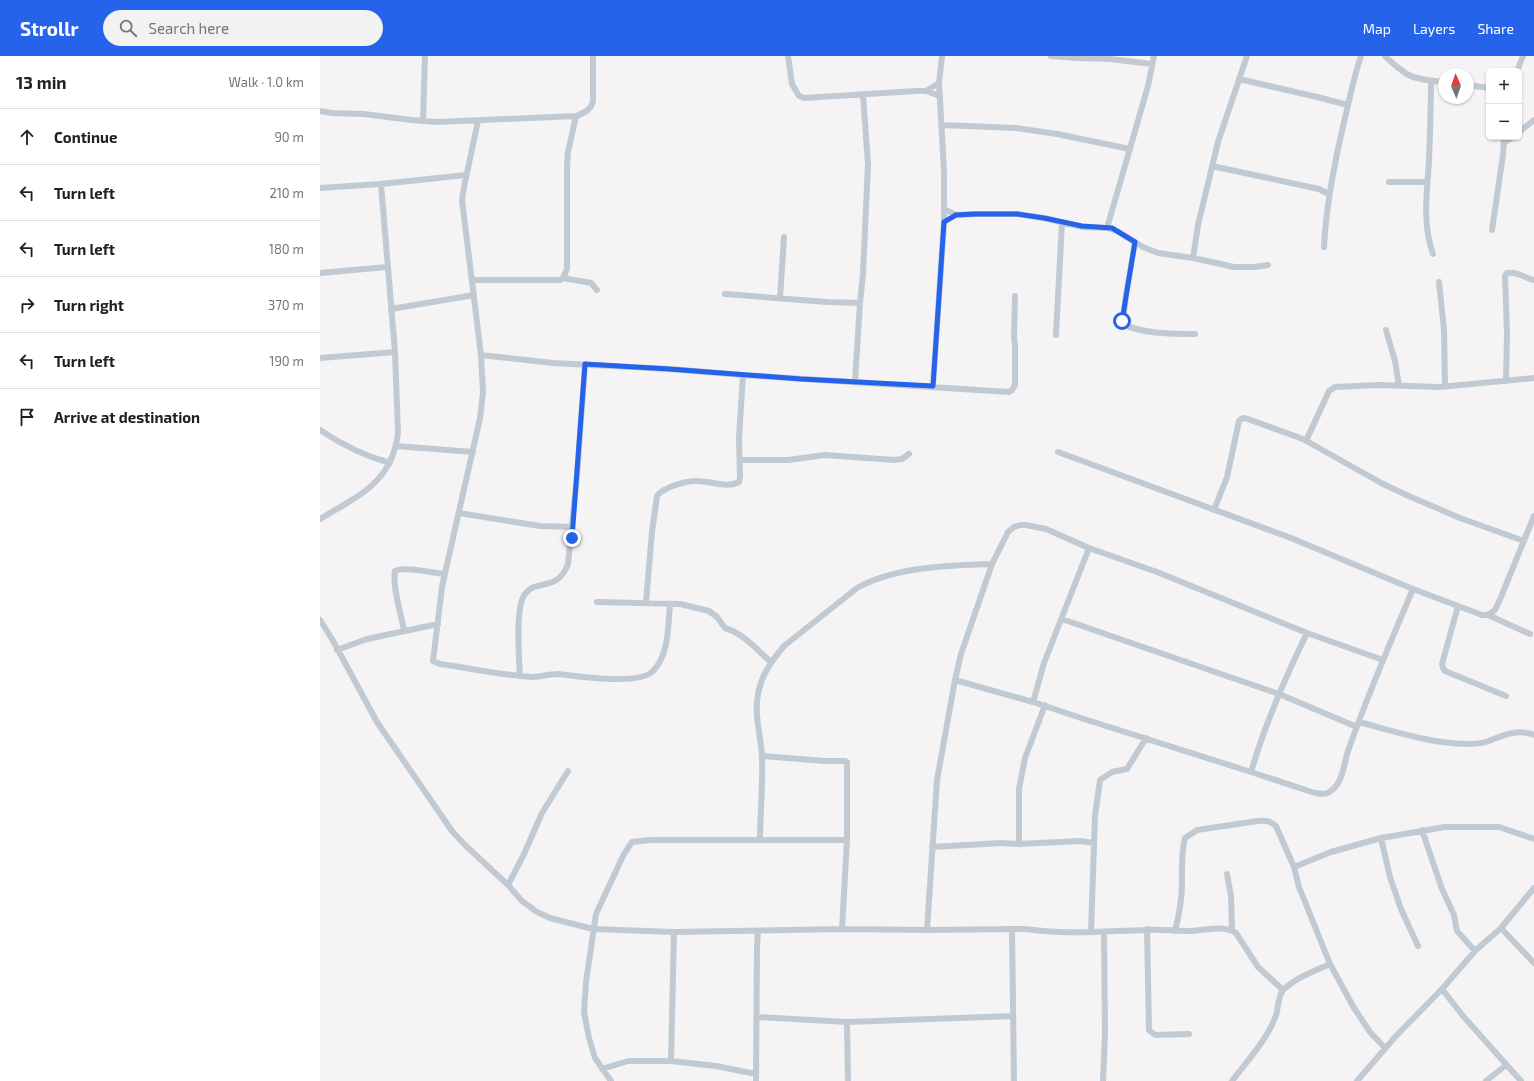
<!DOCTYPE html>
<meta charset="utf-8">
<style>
:root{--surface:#fff;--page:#f2f2f2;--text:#202124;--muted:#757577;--line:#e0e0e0;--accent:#2563eb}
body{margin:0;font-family:"Exo 2",sans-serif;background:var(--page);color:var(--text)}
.controls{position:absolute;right:12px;top:12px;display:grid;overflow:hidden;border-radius:6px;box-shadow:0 1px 3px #0004}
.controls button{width:36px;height:36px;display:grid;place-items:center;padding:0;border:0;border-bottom:1px solid var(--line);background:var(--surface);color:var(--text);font:20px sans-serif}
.compass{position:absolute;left:1118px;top:12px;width:36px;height:36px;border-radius:50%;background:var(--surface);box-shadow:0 1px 3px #0004;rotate:358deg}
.stop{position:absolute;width:12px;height:12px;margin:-9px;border:3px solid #2563eb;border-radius:50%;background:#fff}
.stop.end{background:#2563eb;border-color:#fff;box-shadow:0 1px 4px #0008}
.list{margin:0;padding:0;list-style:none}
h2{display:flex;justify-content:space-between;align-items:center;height:52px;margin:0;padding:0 16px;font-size:17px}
h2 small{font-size:13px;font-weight:400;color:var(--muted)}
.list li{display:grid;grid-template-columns:26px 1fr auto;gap:12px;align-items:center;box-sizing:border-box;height:56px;padding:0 16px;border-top:1px solid var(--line)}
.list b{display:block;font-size:15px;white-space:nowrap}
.list em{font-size:13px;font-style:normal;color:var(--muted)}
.icon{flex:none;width:22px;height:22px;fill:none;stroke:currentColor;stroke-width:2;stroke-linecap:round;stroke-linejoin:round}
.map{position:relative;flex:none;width:1214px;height:1025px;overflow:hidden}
header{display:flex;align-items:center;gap:24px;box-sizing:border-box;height:56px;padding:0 20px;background:var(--accent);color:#fff}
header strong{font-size:19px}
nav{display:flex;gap:22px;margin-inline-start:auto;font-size:14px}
.search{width:280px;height:36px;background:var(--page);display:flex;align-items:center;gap:10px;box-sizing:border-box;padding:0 14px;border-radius:22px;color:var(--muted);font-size:15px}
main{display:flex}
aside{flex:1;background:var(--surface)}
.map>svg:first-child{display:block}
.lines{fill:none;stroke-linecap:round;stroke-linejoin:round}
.minor{stroke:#c1cad2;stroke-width:6}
.route{stroke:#2563eb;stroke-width:5}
</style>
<header>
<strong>Strollr</strong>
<div class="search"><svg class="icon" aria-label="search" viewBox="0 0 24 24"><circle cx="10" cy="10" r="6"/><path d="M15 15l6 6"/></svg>Search here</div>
<nav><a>Map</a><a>Layers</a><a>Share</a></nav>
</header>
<main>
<aside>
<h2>13 min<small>Walk · 1.0 km</small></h2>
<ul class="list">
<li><svg class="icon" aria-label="ahead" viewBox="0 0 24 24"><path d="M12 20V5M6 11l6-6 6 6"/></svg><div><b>Continue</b></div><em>90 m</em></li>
<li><svg class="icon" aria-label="left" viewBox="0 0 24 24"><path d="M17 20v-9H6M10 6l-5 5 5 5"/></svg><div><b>Turn left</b></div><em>210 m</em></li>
<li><svg class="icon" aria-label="left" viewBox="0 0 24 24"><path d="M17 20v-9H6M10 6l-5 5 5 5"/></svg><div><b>Turn left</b></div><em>180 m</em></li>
<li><svg class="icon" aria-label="right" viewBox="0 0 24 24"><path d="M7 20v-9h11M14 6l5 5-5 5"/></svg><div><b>Turn right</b></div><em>370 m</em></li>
<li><svg class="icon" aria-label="left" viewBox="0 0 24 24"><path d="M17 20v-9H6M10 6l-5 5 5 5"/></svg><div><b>Turn left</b></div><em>190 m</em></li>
<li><svg class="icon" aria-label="arrive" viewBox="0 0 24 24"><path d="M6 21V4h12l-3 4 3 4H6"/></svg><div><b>Arrive at destination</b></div></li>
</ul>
</aside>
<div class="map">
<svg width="1214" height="1025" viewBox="0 0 1214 1025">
<rect width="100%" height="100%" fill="#f5f3f3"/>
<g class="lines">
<path class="minor" d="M468,0l4,28 7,12 5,2 112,-7h10l14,5
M731,0l25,2 34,1 42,5
M1065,0c23,22 27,23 59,26
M1197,15l6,-15
M919,23l78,18 31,8
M1111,25c0,27 -1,53 -2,80 -2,31 -7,63 4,93
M1148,29l21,3
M606,35l13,-8
M0,55l11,2 33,1 47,6 27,2 138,-6c8,-3 15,-6 17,-15v-45
M103,65l2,-65
M158,65l-14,66 -2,13 19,155 2,37 -3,26 -38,169 -9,74 7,3c30,4 60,11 91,13 9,0 18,-3 27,-3 20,2 80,12 95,-3 16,-16 15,-45 17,-66
M621,69l75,3 41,6 73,15
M1199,76l15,-12
M1184,87l8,-6
M892,110l107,23 10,5
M1069,126h38
M0,132l61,-4 85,-9
M624,153l12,6 19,-1h42l27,4 38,9 25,1 41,-142 6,-30
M787,172l10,3 26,16 15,6 35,5 41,9h20l14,-2
M1172,174l11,-75 1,-18
M815,186l-9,53 -3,29c19,10 51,10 72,10
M1004,191c2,-44 11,-87 21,-129 5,-21 9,-42 16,-62
M873,202l5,-33 20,-83 29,-86
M0,217l67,-6
M243,222l4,-9v-101l1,-16 8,-36
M153,224h87l3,-2 28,5 6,7
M1119,226l5,48 1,57
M405,238l102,8 33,1
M460,242l4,-61
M71,253l83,-14
M1066,274l9,31 4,25
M736,279l6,-113
M161,299l72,8 116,6 74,6 266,17 3,-2 3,-5v-39l-1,-10 1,-40
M0,302l75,-6
M1186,325l1,-48 -2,-57 2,-3c11,-2 17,5 27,7
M535,326l5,-79 3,-29 5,-110 -5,-69
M613,330l11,-164v-51l-5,-88 3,-27
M0,374c22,15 44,26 70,33
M986,385l23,-50 6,-4 44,-2 61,2 94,-9
M76,390l77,6
M738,396l233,86 122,51 69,26h6l42,19
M420,404h48l37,-5 69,5 8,-1 7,-5
M894,454l13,-33 12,-56 2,-2 4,-1 58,21 80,45 28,13 49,21 64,23
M139,457l81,13 32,1
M0,463c38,-23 72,-36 78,-86l-3,-81 -14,-168
M277,546l83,2 29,7 8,6 8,11c18,5 32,22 46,34
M326,547l6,-71 5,-36c3,-5 8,-6 13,-9 8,-3 16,-6 25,-6 14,-1 31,8 44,1l1,-5 -1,-39 4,-63
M1138,550l-16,58 1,4 2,3 61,25
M1168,559l7,-5 6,-13 33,-81
M742,563l217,75 78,33
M0,564l12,19 45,83 75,109 12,13 44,41 14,16 15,11 13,6 43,11 81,3 168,-3 85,1 98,-1c40,6 80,2 120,1 14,-1 29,1 43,1 15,0 36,-7 48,2l22,34 25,23
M84,574c-3,-15 -12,-45 -9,-59 9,-5 38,2 50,3
M17,594l30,-11 71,-15
M200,620c-1,-17 -5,-70 5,-82 12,-16 32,-1 43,-30l9,-88 8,-112
M635,624l78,22 48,16 170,54c14,-48 34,-94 56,-139
M713,646l11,-39 45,-115
M1039,666c34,9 70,21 106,22 7,0 15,0 21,-2 17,-6 30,-14 48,-7
M442,700l63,5h20l2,1v78l-5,89
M931,716l64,21c6,1 12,2 17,-3 11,-8 12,-27 16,-39 19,-55 42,-108 65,-162
M1102,774l20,59 12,26 3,16 18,20
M1061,782l9,39 11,32 17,37
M440,784c0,-26 3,-53 2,-80 0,-15 -4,-30 -5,-45 -2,-29 9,-48 27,-69l73,-58c37,-21 93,-23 135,-24
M699,788v-55l6,-31 20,-53
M612,791l70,-4 17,1 61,-3 14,2
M974,811l37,-15 50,-14 64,-11h54l35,12
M907,818l4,22 1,34
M188,829l16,-31 18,-41 26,-42
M1181,872l33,35
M692,873l2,152
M827,873l2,101 6,5 34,-1
M607,874l10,-150 18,-100 6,-26 31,-90 16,-32 6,-5 6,-2h6l20,4 43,19 68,24 150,61 76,27
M855,875c4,-16 7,-31 7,-47 0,-16 -1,-31 3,-46l12,-8 61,-9c8,-1 12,0 18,5l18,41 5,20 31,77 24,44 16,24 15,16
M771,876l4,-116 5,-36 12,-8 15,-3 19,-31
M1122,933l21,27 58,65
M437,961l90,5 166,-6
M527,966l1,59
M351,1005l3,-129
M282,1013l26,-8h43l45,5 40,8
M291,1025l-16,-23 -6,-20 -5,-26 2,-30 10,-68 28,-60 8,-12 18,-2h197
M436,1025l1,-134 1,-16
M783,1025l2,-48 -1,-101
M912,1025c15,-20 34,-40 43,-63 4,-9 2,-22 9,-29 13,-12 31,-18 46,-25
M1037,1025l39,-45 46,-47 33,-38 26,-23 33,-40
M1166,1025l20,-16"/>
</g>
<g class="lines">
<path class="route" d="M252,482l13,-174 84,5 132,10 132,7 11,-164 12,-7 19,-1h42l27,4 38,8 30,2 23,14 -13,79"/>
</g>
</svg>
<div class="controls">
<button>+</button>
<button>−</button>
</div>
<svg class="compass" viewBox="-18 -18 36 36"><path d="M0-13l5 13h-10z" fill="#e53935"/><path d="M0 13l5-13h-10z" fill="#757577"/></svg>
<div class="stop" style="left:802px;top:265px"></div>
<div class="stop end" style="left:252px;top:482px"></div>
</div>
</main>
